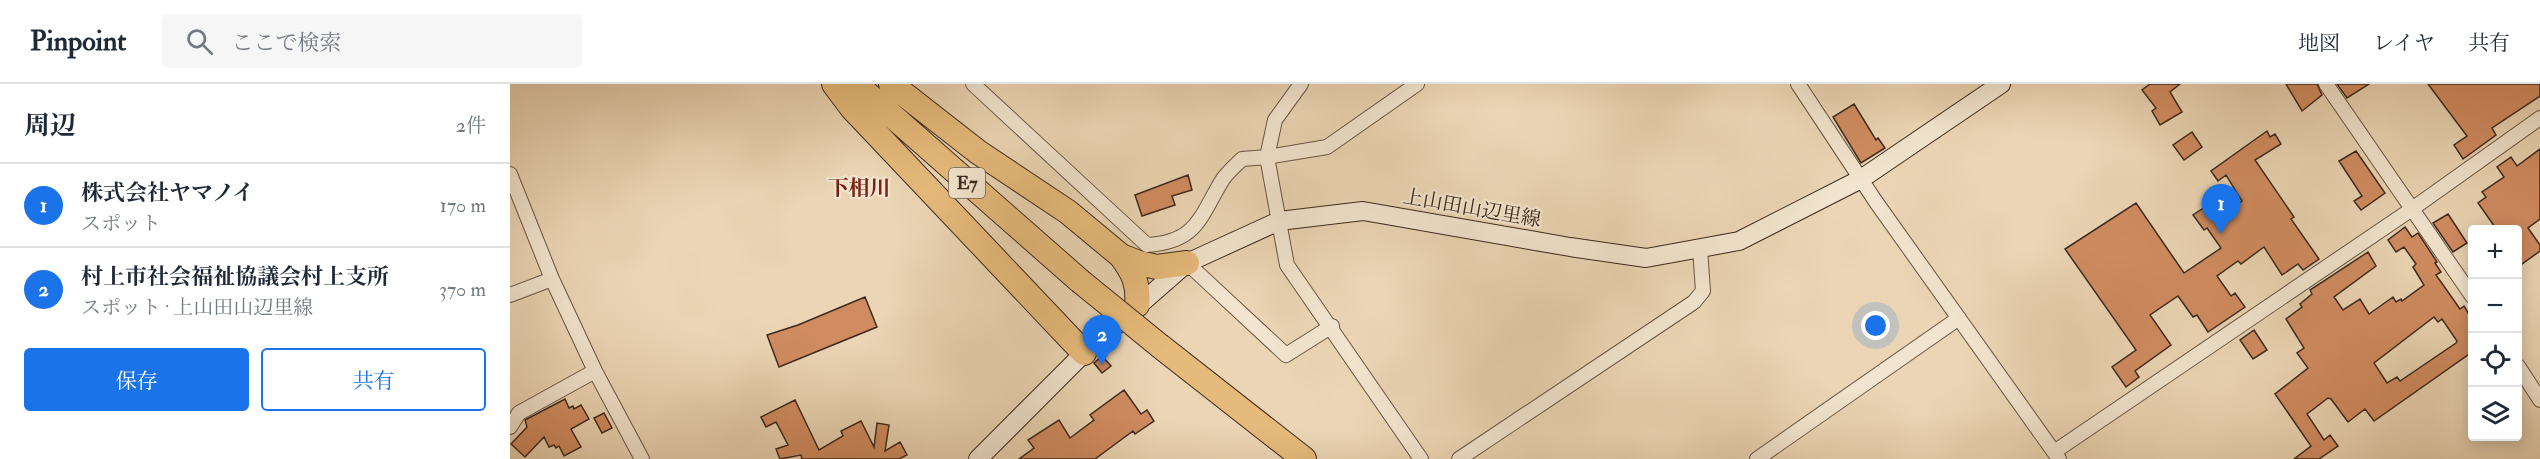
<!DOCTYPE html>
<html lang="ja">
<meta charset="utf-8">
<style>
:root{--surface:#fff;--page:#f6f6f7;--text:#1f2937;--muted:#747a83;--line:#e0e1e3;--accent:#1a73e8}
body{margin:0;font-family:"IM FELL Double Pica","Noto Serif JP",serif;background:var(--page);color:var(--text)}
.controls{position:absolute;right:18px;bottom:18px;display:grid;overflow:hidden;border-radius:6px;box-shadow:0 3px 15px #0003}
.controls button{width:54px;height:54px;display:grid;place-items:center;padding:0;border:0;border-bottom:2px solid var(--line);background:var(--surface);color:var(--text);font:30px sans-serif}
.you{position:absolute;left:1366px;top:242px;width:21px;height:21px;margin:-15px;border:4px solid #fff;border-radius:50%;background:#1a73e8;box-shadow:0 0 0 9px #1a73e833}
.badge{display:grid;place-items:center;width:39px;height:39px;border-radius:50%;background:var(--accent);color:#fff;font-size:20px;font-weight:700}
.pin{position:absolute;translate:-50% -50px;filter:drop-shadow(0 2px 3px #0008)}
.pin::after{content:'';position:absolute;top:32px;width:21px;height:18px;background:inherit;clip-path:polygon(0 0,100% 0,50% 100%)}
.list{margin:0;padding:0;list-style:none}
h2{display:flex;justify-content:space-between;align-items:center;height:78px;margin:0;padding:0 24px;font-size:26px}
h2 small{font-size:20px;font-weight:400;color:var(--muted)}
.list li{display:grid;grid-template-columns:39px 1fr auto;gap:18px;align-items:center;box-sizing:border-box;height:84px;padding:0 24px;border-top:2px solid var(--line)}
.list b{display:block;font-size:22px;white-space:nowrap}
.list p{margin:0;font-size:20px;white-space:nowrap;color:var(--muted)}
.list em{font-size:20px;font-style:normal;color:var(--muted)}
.actions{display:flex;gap:12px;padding:18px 24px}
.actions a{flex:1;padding:14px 0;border:2px solid var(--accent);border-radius:6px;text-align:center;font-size:21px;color:var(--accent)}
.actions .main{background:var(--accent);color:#fff}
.icon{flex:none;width:33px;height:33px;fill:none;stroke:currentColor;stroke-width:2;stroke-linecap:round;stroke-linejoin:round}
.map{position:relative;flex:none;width:2030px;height:375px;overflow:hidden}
header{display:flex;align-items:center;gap:36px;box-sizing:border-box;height:84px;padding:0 30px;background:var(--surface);border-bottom:2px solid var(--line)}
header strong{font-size:28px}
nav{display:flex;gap:33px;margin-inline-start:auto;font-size:21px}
.search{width:420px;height:54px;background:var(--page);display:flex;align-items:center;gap:15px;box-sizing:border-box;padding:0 21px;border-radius:6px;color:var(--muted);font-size:22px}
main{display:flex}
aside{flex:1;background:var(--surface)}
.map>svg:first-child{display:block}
.building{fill:#d08c60;stroke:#3d291e;stroke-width:1.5;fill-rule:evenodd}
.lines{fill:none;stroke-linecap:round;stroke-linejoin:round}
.street-casing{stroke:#685444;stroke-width:16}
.secondary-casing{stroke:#3d291e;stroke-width:20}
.highway-casing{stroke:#3d291e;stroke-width:26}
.street{stroke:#f2e4ce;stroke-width:14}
.secondary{stroke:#f2e4ce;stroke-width:18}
.highway{stroke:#e6ba7a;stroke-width:24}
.highway-bridge-casing{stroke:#3d291e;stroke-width:26;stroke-linecap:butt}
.highway-bridge{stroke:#e6ba7a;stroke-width:24}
.labels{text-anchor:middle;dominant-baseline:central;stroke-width:4.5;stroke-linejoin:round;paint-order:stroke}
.shield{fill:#f2e4ce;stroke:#736153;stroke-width:1.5}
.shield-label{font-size:18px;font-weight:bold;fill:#3d291e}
.street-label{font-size:20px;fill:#3d291e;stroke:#f2e4ce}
.neighbourhood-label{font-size:21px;font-weight:bold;fill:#7a1f14;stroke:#f2e4ce}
</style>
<header>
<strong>Pinpoint</strong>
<div class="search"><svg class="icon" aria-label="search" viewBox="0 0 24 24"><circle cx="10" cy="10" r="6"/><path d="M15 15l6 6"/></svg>ここで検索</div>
<nav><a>地図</a><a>レイヤ</a><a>共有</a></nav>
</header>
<main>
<aside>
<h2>周辺<small>2件</small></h2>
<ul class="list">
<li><span class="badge">1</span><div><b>株式会社ヤマノイ</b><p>スポット</p></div><em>170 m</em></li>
<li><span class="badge">2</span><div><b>村上市社会福祉協議会村上支所</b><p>スポット · 上山田山辺里線</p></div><em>370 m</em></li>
</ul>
<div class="actions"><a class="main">保存</a><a>共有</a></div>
</aside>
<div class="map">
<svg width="2030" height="375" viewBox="0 0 2030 375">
<rect width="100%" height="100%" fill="#ebd5b4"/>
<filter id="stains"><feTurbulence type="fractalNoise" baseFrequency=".00333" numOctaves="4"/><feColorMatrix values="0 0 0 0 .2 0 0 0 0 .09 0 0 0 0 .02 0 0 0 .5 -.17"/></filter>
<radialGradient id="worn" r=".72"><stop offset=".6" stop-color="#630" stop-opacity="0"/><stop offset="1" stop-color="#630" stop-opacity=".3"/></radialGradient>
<path class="building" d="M1640,0h30l-10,8 12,20 -22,13 -8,-14 4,-3 -14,-18z
M1776,0h31l5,11 -20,16z
M1827,0h32l-22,14z
M1918,0h112v12l-48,32 4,7 -33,24 -9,-14 13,-9z
M1344,20l22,36 2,-2 7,10 -24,15 -28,-46z
M1757,47l3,6 5,-3 6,10 -26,16 39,57 -3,2 28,40 -16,11 -5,-6 -16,11 -18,-28 -23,17 -3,-3 -21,15 14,20 4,-3 10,14 -37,25 -11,-17 -4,2 -15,-21 -28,19 21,30 -36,26 4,6 -13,10 -14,-20 24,-17 -71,-101 71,-46 48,70 37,-25 -14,-20 -3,2 -11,-15 18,-12 8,13 23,-15 -16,-26 -8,6 -7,-10z
M1682,48l10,15 -18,13 -11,-15z
M2030,65v70l-12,9 12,17v6l-18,13 -5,-5v-29h-20l-19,-27 8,-6 -4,-5 22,-15 -7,-10 14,-10 6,9z
M1846,67l29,42 -24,17 -7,-9 8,-5 -23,-35z
M678,91l4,15 -20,6 3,9 -33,11 -7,-21z
M1938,130l19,29 -14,9 -20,-29z
M1895,143l7,10 6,-4 19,29 -2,1 6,9 -5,3 24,34 4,-3 8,13v33l-98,69 -9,-12 -17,13 -17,-23 -3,-1 -21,16 17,26 6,-5 8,11 -19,13h-25l17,-13 -36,-52 33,-26 -11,-15 7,-5 -18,-29 16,-12 -2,-3 12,-10 -2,-4 58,-38 8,14 -42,31 9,13 17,-11 9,15 24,-17 3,5 5,-3 1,2 22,-16 -11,-18 3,-3 -12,-17 -8,5 -8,-12zM1924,233l4,5 4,-3 15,22 -1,2 -56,38 -3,-4 -10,6 -13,-20z
M355,213l12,30 -98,40 -12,-32 31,-10z
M1744,246l13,20 -14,9 -13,-19z
M592,272l9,10 -9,7 -8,-10z
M614,306l17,24 6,-4 7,11 -19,13 -2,-3 -38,28h-76l15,-11 -6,-8 31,-20 11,18 24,-18 -4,-5z
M55,315l4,9 4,-2 1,3 7,-4 8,14 -18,10 10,18 -17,9 -5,-10 -3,2 -2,-3 -5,2 -5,-10 -19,20 -14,-13 16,-17 -2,-7z
M285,316l24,50 24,-14 -2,-5 20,-10 13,26 3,-24 12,2 -4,26 15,-9 7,13 -8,4h-97l-1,-4 -21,4 -4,-10 12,-4 -12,-23 -10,5 -5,-10z
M94,329l8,15 -10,5 -8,-15z"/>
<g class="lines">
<defs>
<path id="street" d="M463,0l174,161c51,-3 53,-29 76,-66 5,-7 13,-14 19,-20l25,-2 60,-10 90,-63
M791,0l-26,36 -8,37 20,108 134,194
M1288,0l78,118 183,257
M1816,0l146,212
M0,90l42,105 43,92
M677,179l99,92 46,-29
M0,211l42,-16
M2008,282l22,34
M0,343l9,-14 76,-42 47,88
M1544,368l358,-243 128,-91
M949,375l235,-157 9,-11 -3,-43
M1247,375l202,-141"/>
<path id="secondary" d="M468,375l106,-106 103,-90 92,-42 84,-10 207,36 76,11 93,-17 122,-62 140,-95"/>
<path id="highway" d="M324,0l18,24 232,245
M346,0l224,197
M381,0l87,68 90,60 53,44 18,7 18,4 30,-4
M611,172c12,16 18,28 16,49
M650,262l144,113"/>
</defs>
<use href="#street" class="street-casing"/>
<use href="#secondary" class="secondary-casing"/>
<use href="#highway" class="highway-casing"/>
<use href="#street" class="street"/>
<use href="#secondary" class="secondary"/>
<use href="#highway" class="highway"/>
<defs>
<path id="highway-bridge" d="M570,197l80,65"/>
</defs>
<use href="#highway-bridge" class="highway-bridge-casing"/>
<use href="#highway-bridge" class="highway-bridge"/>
</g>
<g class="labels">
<rect class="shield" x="439" y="84" width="36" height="30" rx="4.5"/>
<g class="shield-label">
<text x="457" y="99">E7</text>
</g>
<g class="street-label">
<text transform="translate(962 124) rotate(10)">上山田山辺里線</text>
</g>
<g class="neighbourhood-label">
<text x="349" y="104">下相川</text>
</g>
</g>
<rect width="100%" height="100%" filter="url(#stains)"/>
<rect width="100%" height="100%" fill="url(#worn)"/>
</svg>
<div class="controls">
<button>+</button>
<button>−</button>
<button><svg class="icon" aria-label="locate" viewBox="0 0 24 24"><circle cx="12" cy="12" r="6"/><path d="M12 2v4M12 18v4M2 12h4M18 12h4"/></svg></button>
<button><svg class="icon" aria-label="layers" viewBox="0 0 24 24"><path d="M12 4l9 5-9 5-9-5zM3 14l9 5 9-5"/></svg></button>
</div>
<div class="you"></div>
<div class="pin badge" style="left:1711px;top:150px">1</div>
<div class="pin badge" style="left:592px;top:281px">2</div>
</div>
</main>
